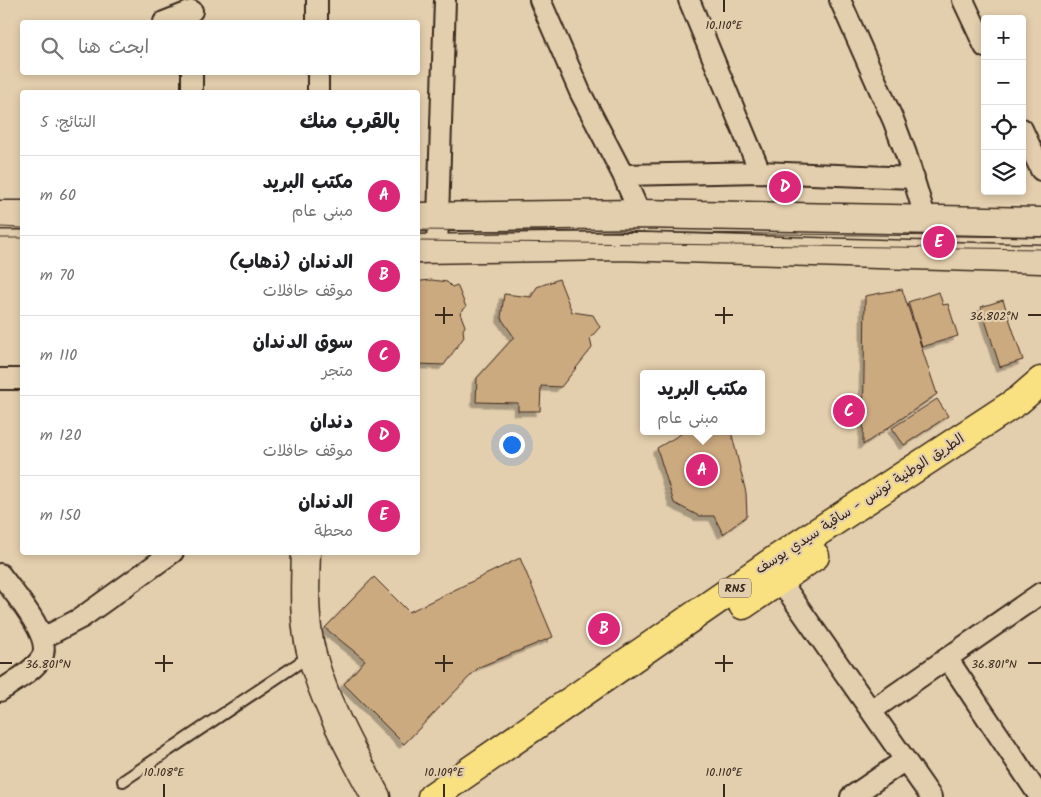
<!DOCTYPE html>
<html lang="ar">
<meta charset="utf-8">
<style>
:root{--surface:#fff;--page:#f6f6f6;--text:#202124;--muted:#757577;--line:#e0e0e0;--accent:#db2777}
body{margin:0;font-family:Kalam,"Playpen Sans Arabic",sans-serif;background:var(--page);color:var(--text);direction:rtl}
.controls{position:absolute;right:15px;top:15px;display:grid;overflow:hidden;border-radius:5px;box-shadow:0 2px 8px #0003}
.controls button{width:45px;height:45px;display:grid;place-items:center;padding:0;border:0;border-bottom:1px solid var(--line);background:var(--surface);color:var(--text);font:25px sans-serif}
.you{position:absolute;left:511px;top:444px;width:18px;height:18px;margin:-12px;border:4px solid #fff;border-radius:50%;background:#1a73e8;box-shadow:0 0 0 8px #1a73e833}
.badge{display:grid;place-items:center;width:32px;height:32px;border-radius:50%;background:var(--accent);color:#fff;font-size:16px;font-weight:700}
.pin{position:absolute;translate:-50% -50%;border:2px solid #fff;box-shadow:0 1px 5px #0006}
.popup{position:absolute;left:640px;top:370px;width:125px;height:65px;box-sizing:border-box;display:grid;place-content:center;border-radius:5px;background:var(--surface);filter:drop-shadow(0 1px 4px #0005);font-size:16px;white-space:nowrap;color:var(--muted)}
.popup b{font-size:19px;color:var(--text)}
.popup::after{content:'';position:absolute;left:50%;top:100%;margin-left:-10px;border:10px solid transparent;border-top-color:var(--surface)}
.list{margin:0;padding:0;list-style:none}
h2{display:flex;justify-content:space-between;align-items:center;height:65px;margin:0;padding:0 20px;font-size:21px}
h2 small{font-size:16px;font-weight:400;color:var(--muted)}
.list li{display:grid;grid-template-columns:32px 1fr auto;gap:15px;align-items:center;box-sizing:border-box;height:80px;padding:0 20px;border-top:1px solid var(--line)}
.list b{display:block;font-size:19px;white-space:nowrap}
.list p{margin:0;font-size:16px;white-space:nowrap;color:var(--muted)}
.list em{font-size:16px;font-style:normal;color:var(--muted)}
.icon{flex:none;width:28px;height:28px;fill:none;stroke:currentColor;stroke-width:2;stroke-linecap:round;stroke-linejoin:round}
.map{position:relative;flex:none;width:1041px;height:797px;overflow:hidden;direction:ltr}
.search{position:absolute;background:var(--surface);box-shadow:0 2px 8px #0003;left:20px;top:20px;width:400px;height:55px;display:flex;align-items:center;gap:12px;box-sizing:border-box;padding:0 18px;border-radius:5px;color:var(--muted);font-size:19px}
.panel{position:absolute;background:var(--surface);box-shadow:0 2px 8px #0003;left:20px;top:90px;width:400px;height:465px;border-radius:5px;direction:rtl}
.map>svg:first-child{display:block}
.building{fill:#ccaa80;stroke:#3b2a1e;filter:url(#shadow)}
.lines{fill:none;stroke-linecap:round;stroke-linejoin:round}
.lane-casing{stroke:#3b2a1e;stroke-width:14}
.street-casing{stroke:#3b2a1e;stroke-width:24}
.secondary-casing{stroke:#3b2a1e;stroke-width:31}
.highway-casing{stroke:#3b2a1e;stroke-width:31}
.lane{stroke:#e3cead;stroke-width:10}
.street{stroke:#e3cead;stroke-width:20}
.secondary{stroke:#e3cead;stroke-width:28}
.highway{stroke:#f9e181;stroke-width:28}
.tram{stroke:#3b2a1e;stroke-width:1}
.ticks{fill:none;stroke:#3b2a1e;stroke-width:2}
.labels{text-anchor:middle;dominant-baseline:central;stroke-width:4.5;stroke-linejoin:round;paint-order:stroke}
.shield{fill:#e3cead;stroke:#6d5b49;stroke-width:1}
.shield-label{font-size:12px;font-weight:bold;fill:#3b2a1e}
.street-label{font-size:14px;fill:#3b2a1e;stroke:#e3cead}
.ticks-label{font-size:12px;text-anchor:middle;fill:#3b2a1e;stroke:#e3cead;stroke-width:4.5;stroke-linejoin:round;paint-order:stroke}
</style>
<div class="map">
<svg width="1041" height="797" viewBox="0 0 1041 797">
<defs>
<filter id="shadow"><feDropShadow dx="-4.5" dy="4.5" stdDeviation="0" flood-color="#0004"/></filter>
</defs>
<rect width="100%" height="100%" fill="#e3cead"/>
<filter id="ink" filterUnits="userSpaceOnUse"><feTurbulence type="fractalNoise" baseFrequency=".02" numOctaves="2"/><feDisplacementMap in="SourceGraphic" scale="10" xChannelSelector="R" yChannelSelector="G"/><feConvolveMatrix kernelMatrix="1 2 1 2 8 2 1 2 1" color-interpolation-filters="sRGB"/></filter>
<g filter="url(#ink)">
<path class="building" d="M559,279l13,33 21,3 7,12 -10,11 2,10 -31,39 -20,-1 -1,25h-22v-8l-42,-1 1,-24 37,-41 -13,-19 3,-24 27,3 6,-10z
M432,280l15,2 5,5 5,-2 9,22 -6,6 5,13 -2,4 1,7 -20,28 -26,-1v-79l3,-4z
M902,289l35,105 -74,51 2,-149z
M939,292l4,13 5,-1 10,32 -36,11 -14,-45z
M1003,300l20,60 -23,7 -19,-60z
M937,399l11,17 -44,29 -12,-17z
M686,431h45l15,62 1,23 -24,18 -9,-18h-15l-25,-13 -17,-55z
M520,558l33,79 -74,30 -75,77 -60,-60 21,-24 -40,-32 49,-51 35,35z"/>
<g class="lines">
<defs>
<path id="lane" d="M123,781l188,-126"/>
<path id="street" d="M317,0v22
M540,0l40,92 43,83 17,39
M689,0l71,172
M840,0l54,122 12,32 20,66
M963,0l22,47
M164,22l28,-11
M192,72v20
M318,72v20
M1022,129l19,41
M623,175l137,-3 154,6
M437,249l8,-249
M0,379h22
M772,569l159,228
M0,574c12,17 53,62 42,83 -8,14 -29,25 -42,34
M43,638l38,-20 92,-66
M947,658l93,139
M871,711l170,-118
M851,797l54,-37"/>
<path id="secondary" d="M0,215h22
M418,217l222,-3 401,8
M418,249l202,-3 421,13
M306,552c-1,34 -3,70 6,103 13,50 40,96 64,142"/>
<path id="highway" d="M743,605l72,-49
M432,797l337,-233 250,-164 22,-19"/>
</defs>
<use href="#lane" class="lane-casing"/>
<use href="#street" class="street-casing"/>
<use href="#secondary" class="secondary-casing"/>
<use href="#highway" class="highway-casing"/>
<use href="#lane" class="lane"/>
<use href="#street" class="street"/>
<use href="#secondary" class="secondary"/>
<use href="#highway" class="highway"/>
<path class="tram" d="M0,227l22,1
M418,230l623,7
M0,238h22
M418,241l623,8"/>
</g>
</g>
<path class="ticks" d="M724,0v12M444,307v17M724,307v17M435,315h18M715,315h18M1028,315h13M164,655v17M444,655v17M724,655v17M0,663h12M155,663h18M435,663h18M715,663h18M1028,663h13M164,784v13M444,784v13M724,784v13"/>
<g class="labels">
<rect class="shield" x="719" y="578.5" width="32" height="19" rx="4"/>
<g class="shield-label">
<text x="735" y="588">RN5</text>
</g>
<g class="street-label">
<text transform="translate(860 504) rotate(-33)">الطريق الوطنية تونس - ساقية سيدي يوسف</text>
</g>
</g>
<g class="ticks-label">
<text x="724" y="29">10.110°E</text>
<text x="994" y="320">36.802°N</text>
<text x="48" y="668">36.801°N</text>
<text x="994" y="668">36.801°N</text>
<text x="164" y="776">10.108°E</text>
<text x="444" y="776">10.109°E</text>
<text x="724" y="776">10.110°E</text>
</g>
</svg>
<div class="controls">
<button>+</button>
<button>−</button>
<button><svg class="icon" aria-label="locate" viewBox="0 0 24 24"><circle cx="12" cy="12" r="6"/><path d="M12 2v4M12 18v4M2 12h4M18 12h4"/></svg></button>
<button><svg class="icon" aria-label="layers" viewBox="0 0 24 24"><path d="M12 4l9 5-9 5-9-5zM3 14l9 5 9-5"/></svg></button>
</div>
<div class="you"></div>
<div class="pin badge" style="left:702px;top:470px">A</div>
<div class="popup"><b>مكتب البريد</b>مبنى عام</div>
<div class="pin badge" style="left:604px;top:629px">B</div>
<div class="pin badge" style="left:849px;top:411px">C</div>
<div class="pin badge" style="left:785px;top:187px">D</div>
<div class="pin badge" style="left:939px;top:242px">E</div>
<div class="search"><svg class="icon" aria-label="search" viewBox="0 0 24 24"><circle cx="10" cy="10" r="6"/><path d="M15 15l6 6"/></svg>ابحث هنا</div>
<section class="panel">
<h2>بالقرب منك<small>النتائج: 5</small></h2>
<ul class="list">
<li><span class="badge">A</span><div><b>مكتب البريد</b><p>مبنى عام</p></div><em>60 m</em></li>
<li><span class="badge">B</span><div><b>الدندان (ذهاب)</b><p>موقف حافلات</p></div><em>70 m</em></li>
<li><span class="badge">C</span><div><b>سوق الدندان</b><p>متجر</p></div><em>110 m</em></li>
<li><span class="badge">D</span><div><b>دندان</b><p>موقف حافلات</p></div><em>120 m</em></li>
<li><span class="badge">E</span><div><b>الدندان</b><p>محطة</p></div><em>150 m</em></li>
</ul>
</section>
</div>
